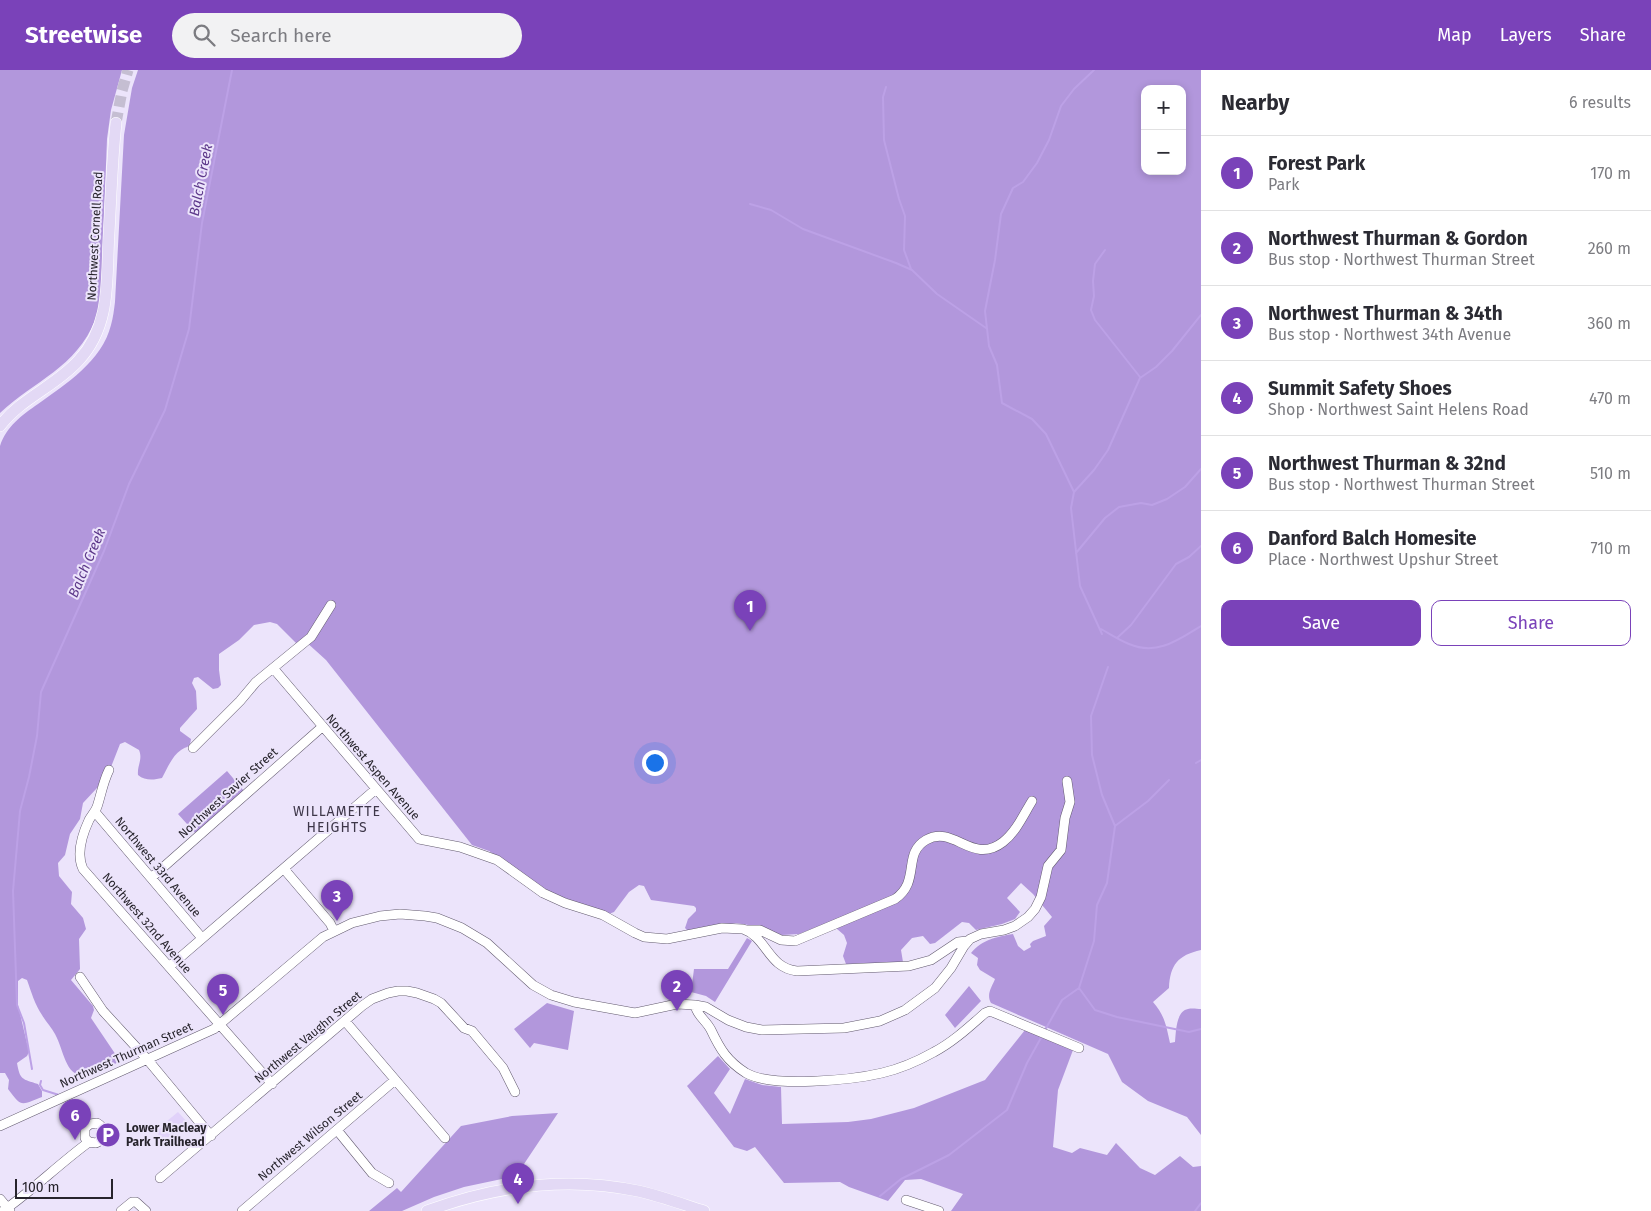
<!DOCTYPE html>
<meta charset="utf-8">
<style>
:root{--surface:#fff;--page:#f2f2f3;--text:#2b2b33;--muted:#7c7c81;--line:#e1e1e2;--accent:#7a42b9}
body{margin:0;font-family:"Fira Sans",sans-serif;background:var(--page);color:var(--text)}
.controls{position:absolute;right:15px;top:15px;display:grid;overflow:hidden;border-radius:10px;box-shadow:0 2px 8px #0003}
.controls button{width:45px;height:45px;display:grid;place-items:center;padding:0;border:0;border-bottom:1px solid var(--line);background:var(--surface);color:var(--text);font:25px sans-serif}
.scale{position:absolute;left:15px;bottom:12px;width:98px;box-sizing:border-box;padding-left:5px;border:2px solid #27242c;border-top:0;font-size:14px;line-height:18px;white-space:nowrap;color:#27242c;-webkit-text-stroke:4px #ece4fb;paint-order:stroke}
.you{position:absolute;left:654px;top:692px;width:18px;height:18px;margin:-12px;border:4px solid #fff;border-radius:50%;background:#1a73e8;box-shadow:0 0 0 8px #1a73e833}
.badge{display:grid;place-items:center;width:32px;height:32px;border-radius:50%;background:var(--accent);color:#fff;font-size:16px;font-weight:700}
.pin{position:absolute;translate:-50% -41px;filter:drop-shadow(0 1px 2px #0008)}
.pin::after{content:'';position:absolute;top:26px;width:18px;height:15px;background:inherit;clip-path:polygon(0 0,100% 0,50% 100%)}
.list{margin:0;padding:0;list-style:none}
h2{display:flex;justify-content:space-between;align-items:center;height:65px;margin:0;padding:0 20px;font-size:21px}
h2 small{font-size:16px;font-weight:400;color:var(--muted)}
.list li{display:grid;grid-template-columns:32px 1fr auto;gap:15px;align-items:center;box-sizing:border-box;height:75px;padding:0 20px;border-top:1px solid var(--line)}
.list b{display:block;font-size:19px;white-space:nowrap}
.list p{margin:0;font-size:16px;white-space:nowrap;color:var(--muted)}
.list em{font-size:16px;font-style:normal;color:var(--muted)}
.actions{display:flex;gap:10px;padding:15px 20px}
.actions a{flex:1;padding:11px 0;border:1px solid var(--accent);border-radius:10px;text-align:center;font-size:18px;color:var(--accent)}
.actions .main{background:var(--accent);color:#fff}
.icon{flex:none;width:28px;height:28px;fill:none;stroke:currentColor;stroke-width:2;stroke-linecap:round;stroke-linejoin:round}
.map{position:relative;flex:none;width:1201px;height:1141px;overflow:hidden}
header{display:flex;align-items:center;gap:30px;box-sizing:border-box;height:70px;padding:0 25px;background:var(--accent);color:#fff}
header strong{font-size:24px}
nav{display:flex;gap:28px;margin-inline-start:auto;font-size:18px}
.search{width:350px;height:45px;background:var(--page);display:flex;align-items:center;gap:12px;box-sizing:border-box;padding:0 18px;border-radius:28px;color:var(--muted);font-size:19px}
main{display:flex}
aside{flex:1;background:var(--surface)}
.map>svg:first-child{display:block}
.green{fill:#e1d2fa}
.forest{fill:#b297dc;fill-rule:evenodd}
.lines{fill:none;stroke-linecap:round;stroke-linejoin:round}
.stream{stroke:#bca1e6;stroke-width:2}
.major-tunnel{stroke:#c5bed2;stroke-width:11;stroke-dasharray:11 5.5;stroke-linecap:butt}
.minor-casing{stroke:#625a6e;stroke-width:10}
.major-casing{stroke:#fff;stroke-width:12}
.minor{stroke:#fff;stroke-width:9}
.major{stroke:#e3d9f5;stroke-width:11}
.labels{text-anchor:middle;dominant-baseline:central;stroke-width:4;stroke-linejoin:round;paint-order:stroke}
.street-label{font-size:12px;fill:#27242c;stroke:#ece4fb}
.poi-label{font-size:12px;font-weight:bold;fill:#27242c;stroke:#ece4fb;text-anchor:start}
.water-label{font-size:14px;font-style:italic;fill:#5d398a;stroke:#ece4fb}
.neighbourhood-label{font-size:14px;letter-spacing:1px;fill:#3e3749;stroke:#ece4fb}
</style>
<header>
<strong>Streetwise</strong>
<div class="search"><svg class="icon" aria-label="search" viewBox="0 0 24 24"><circle cx="10" cy="10" r="6"/><path d="M15 15l6 6"/></svg>Search here</div>
<nav><a>Map</a><a>Layers</a><a>Share</a></nav>
</header>
<main>
<div class="map">
<svg width="1201" height="1141" viewBox="0 0 1201 1141">
<rect width="100%" height="100%" fill="#ece4fb"/>
<path class="green" d="M178,1042l10,11 -23,19 -10,-11z"/>
<path class="forest" d="M0,0h122l-11,40 -4,29 -6,155c-2,9 -2,18 -6,26 -18,47 -61,61 -95,93z
M138,0h1063v880c-23,5 -31,15 -32,38l-16,14c12,14 13,23 17,41l5,-1c1,-10 1,-31 13,-33 4,-1 9,0 13,0v126l-14,-18 -39,-16 -26,-19 -14,-28 -117,-51c-5,-9 1,-16 4,-24l-15,-9 -3,-5 1,-7 -7,-5c12,-14 25,-16 42,-19l5,12 6,5 7,-4 -1,-3 3,-3 13,-5 -2,-10 8,-9 -19,-23 -12,-11 -14,15 13,14 -5,7 -13,5 -26,6 -7,-7 -7,-1 -27,21 -5,1 -7,-8 -11,2 -11,12 2,12 -57,2 -3,-8 4,-13 -3,-8 -15,-13 -30,12 -17,1 -21,-8 -25,-4 -48,8 -3,-3 3,-9 8,-8v-3l-2,-2 -43,-6 -7,-14 -5,-1 -10,7 -15,20 -8,3 -57,-23 -60,-41 -17,-6 -146,-185 -21,-19 -9,2 -19,-19 -7,-2 -16,3 -15,15 -20,14v16l2,15 -3,3 -5,1 -15,-12 -4,1 -2,5 4,8 1,18 -17,19v3l11,8c-1,9 -4,7 -10,11 -9,6 -14,19 -19,28 -8,2 -17,3 -24,-3 -1,-10 5,-15 1,-25l-14,-8 -5,2 -9,23 -14,21 -14,15 -3,16 -10,15 -5,21 -7,8 1,13 13,16 -1,12 12,14 3,11 -7,10 1,30 -9,11 22,26 1,4 -3,8 27,40 1,3c-6,5 -13,8 -20,11 -34,15 -33,-18 -44,-38 -3,-6 -9,-12 -13,-19 -7,-10 -11,-24 -15,-35l-5,-2 -4,3v24l11,47 -2,4 -10,7c3,17 5,16 21,21l4,7v6c-21,8 -20,11 -34,-8l1,-9 -4,-7h-5v-627c6,-19 22,-31 38,-42 28,-20 64,-43 73,-79 2,-7 3,-15 4,-23l9,-167 8,-47zM1145,19h37v82h-37z
M227,701l17,20 -48,43 -18,-20z
M747,868l5,3 -37,61 -9,-6 -15,-4 3,-23h34z
M969,916l12,15 -26,27 -10,-13z
M547,933l27,8 -6,39 -34,-7 -4,5 -16,-19z
M1025,960l48,20 -15,40 -5,57 19,6 8,-5 27,7 9,-12 24,25 15,7 25,-19 13,11 8,-1v45h-250l12,-17 -42,-15 -16,1 -17,21 -39,-14 -9,-5 -56,1 -29,-36 -8,4 -13,-4 -47,-61 31,-30 12,13 -16,24 16,21 15,-35 17,6 19,2 1,37 66,-2 23,-3 43,-11 71,-28z
M558,1043l-42,63 -52,11 -30,10 -32,14h-33l28,-23 4,4 60,-66 51,-10z"/>
<g class="lines">
<path class="stream" d="M886,17l-3,10 1,43 15,59 6,17 -1,34 7,19
M750,134l21,6 32,19 93,34 16,7 25,24 49,34
M1105,180l-10,14 -2,17 1,15 -3,14 4,10 45,57
M1074,422l-28,-58 -14,-15 -30,-16 -5,-38 -8,-19 -4,-35 10,-51 6,-46 12,-26 10,-6 14,-19 12,-23 12,-34 13,-17 20,-19
M1076,483l29,-35 14,-11 22,-4 11,2 15,-6 18,-12 16,-18
M1101,559c9,5 18,11 28,15 28,12 49,-4 72,-18
M1102,564l-22,-48 -9,-78 3,-16 20,-22 14,-20 32,-72 16,-11 16,-16 29,-36
M1117,568l14,-13 45,-61 13,-7 12,-11
M1196,693l5,-3
M1115,756l33,-25 21,-21
M1079,918l16,22 22,7 72,15 12,-3
M1045,960l17,-30 17,-12 15,-47 3,-36 10,-22 8,-57 -13,-31 -10,-40 -1,-39 17,-49
M32,999l-8,-46 -7,-18 -4,-114 7,-80 9,-34 8,-41 4,-44 63,-141 25,-67 36,-74 24,-81 13,-106 30,-153
M41,1011l-1,4 3,5 16,5
M880,1126l21,-17 48,-24 58,-45 20,-47 15,-27
M1195,1141l6,-8"/>
<path class="major-tunnel" d="M116,53l6,-32 6,-21"/>
<defs>
<path id="minor" d="M273,598l146,171 41,8 37,13 46,33 22,10 38,12 32,18 9,4 23,2 55,-11 21,1c24,8 25,39 54,42l112,-5 22,-6 27,-18 9,-1
M193,678l47,-47 16,-19 55,-45 20,-32
M109,700c-6,12 -8,25 -12,37 -2,5 -6,9 -8,13 -7,15 -13,34 -6,49l189,215
M95,742l107,126
M284,799l46,54 4,8
M151,808l171,-151
M747,860h13l21,10 14,1 100,-42c26,-18 7,-45 31,-59 28,-16 46,26 77,2 13,-10 21,-28 29,-41
M169,897l207,-178
M80,907l23,34 44,48 64,77
M695,935c2,11 11,15 16,25 9,19 16,31 35,43 26,15 106,7 136,0 17,-4 36,-12 52,-21 19,-10 35,-25 51,-39l5,-2 89,37
M345,951l100,117
M0,1056l214,-97 109,-92 29,-14 28,-7 20,-2 25,2 12,2 25,10 25,15 46,42 18,10 23,7 61,11 42,-9 18,1 11,2 22,13 18,7 16,3 82,-2 36,-7 25,-11 30,-22 16,-20 13,-22 6,-7 11,-5 23,-4 11,-4 13,-9 7,-8 6,-12 7,-31 13,-16 4,-32 5,-16 -3,-21
M337,1060l35,43 17,10
M160,1108l202,-172 10,-7 16,-6 10,-2h9l10,2 17,6 7,4 23,25 8,3 31,37 12,24
M0,1129l10,12
M906,1130l33,11
M3,1141c30,-21 56,-47 86,-69l7,1 6,-3c4,-7 2,-13 -5,-17l-7,1 -5,4v10l4,4
M121,1141l11,-9h4l10,9
M242,1141l153,-131"/>
<path id="major" d="M0,356c21,-28 56,-40 79,-66 33,-36 27,-82 30,-127 2,-36 3,-73 7,-110
M427,1141c68,-25 140,-35 211,-20 22,5 44,13 66,20"/>
</defs>
<use href="#minor" class="minor-casing"/>
<use href="#major" class="major-casing"/>
<use href="#minor" class="minor"/>
<use href="#major" class="major"/>
</g>
<defs>
<symbol id="parking-disc" viewBox="-11 -11 22 22"><circle r="9.5" fill="#7a42b9" stroke="#ece4fb"/><path d="M-3.5-5.5H1a3.5 3.5 0 0 1 0 7H-1V5.5H-3.5ZM-1-3.4V-.6H.8a1.4 1.4 0 0 0 0-2.8Z" fill="#fff"/></symbol>
</defs>
<g fill-rule="evenodd">
<use href="#parking-disc" x="94" y="1051" width="28" height="28"/>
</g>
<g class="labels">
<g class="street-label">
<text transform="translate(95 166) rotate(-87)">Northwest Cornell Road</text>
<text transform="translate(373 697) rotate(49)">Northwest Aspen Avenue</text>
<text transform="translate(228 723) rotate(-42)">Northwest Savier Street</text>
<text transform="translate(158 797) rotate(50)">Northwest 33rd Avenue</text>
<text transform="translate(147 853) rotate(49)">Northwest 32nd Avenue</text>
<text transform="translate(308 967) rotate(-40)">Northwest Vaughn Street</text>
<text transform="translate(126 985) rotate(-24)">Northwest Thurman Street</text>
<text transform="translate(310 1066) rotate(-40)">Northwest Wilson Street</text>
</g>
<g class="poi-label">
<text x="126" y="1058">Lower Macleay<tspan x="126" dy="14">Park Trailhead</tspan></text>
</g>
<g class="water-label">
<text transform="translate(201 110) rotate(-79)">Balch Creek</text>
<text transform="translate(87 493) rotate(-67)">Balch Creek</text>
</g>
<g class="neighbourhood-label">
<text x="337" y="741">WILLAMETTE<tspan x="337" dy="16">HEIGHTS</tspan></text>
</g>
</g>
</svg>
<div class="controls">
<button>+</button>
<button>−</button>
</div>
<div class="scale">100 m</div>
<div class="you"></div>
<div class="pin badge" style="left:750px;top:561px">1</div>
<div class="pin badge" style="left:677px;top:941px">2</div>
<div class="pin badge" style="left:337px;top:851px">3</div>
<div class="pin badge" style="left:518px;top:1134px">4</div>
<div class="pin badge" style="left:223px;top:945px">5</div>
<div class="pin badge" style="left:75px;top:1070px">6</div>
</div>
<aside>
<h2>Nearby<small>6 results</small></h2>
<ul class="list">
<li><span class="badge">1</span><div><b>Forest Park</b><p>Park</p></div><em>170 m</em></li>
<li><span class="badge">2</span><div><b>Northwest Thurman &amp; Gordon</b><p>Bus stop · Northwest Thurman Street</p></div><em>260 m</em></li>
<li><span class="badge">3</span><div><b>Northwest Thurman &amp; 34th</b><p>Bus stop · Northwest 34th Avenue</p></div><em>360 m</em></li>
<li><span class="badge">4</span><div><b>Summit Safety Shoes</b><p>Shop · Northwest Saint Helens Road</p></div><em>470 m</em></li>
<li><span class="badge">5</span><div><b>Northwest Thurman &amp; 32nd</b><p>Bus stop · Northwest Thurman Street</p></div><em>510 m</em></li>
<li><span class="badge">6</span><div><b>Danford Balch Homesite</b><p>Place · Northwest Upshur Street</p></div><em>710 m</em></li>
</ul>
<div class="actions"><a class="main">Save</a><a>Share</a></div>
</aside>
</main>
